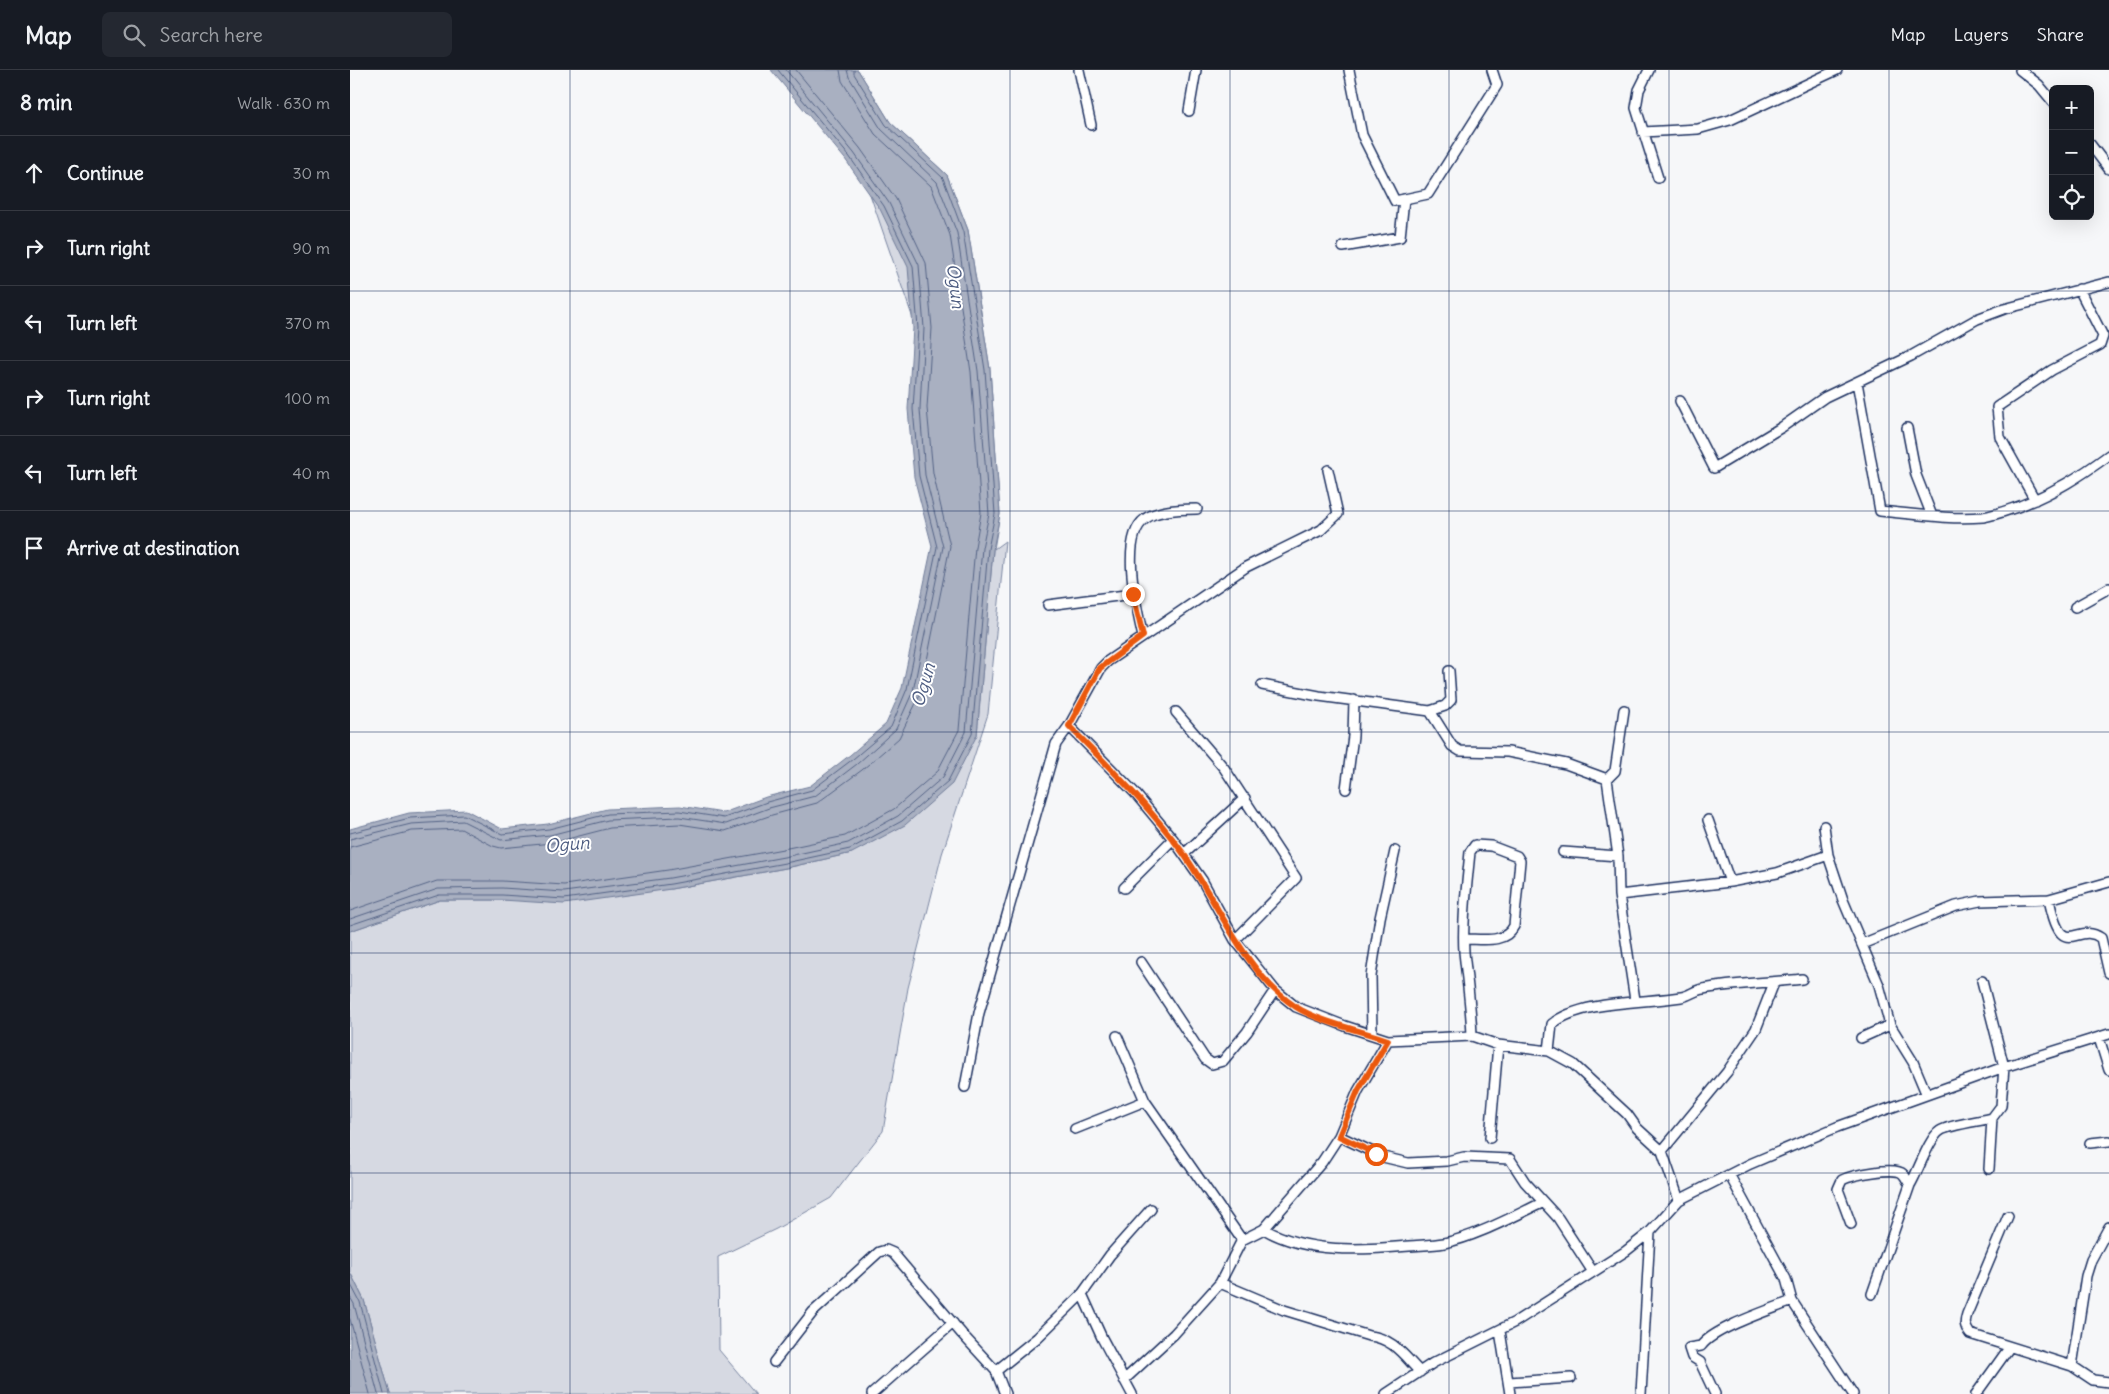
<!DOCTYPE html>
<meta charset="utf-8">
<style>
:root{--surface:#171b24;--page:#242831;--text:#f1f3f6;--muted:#9ea1a6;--line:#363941}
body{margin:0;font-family:Delius,sans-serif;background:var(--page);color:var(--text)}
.controls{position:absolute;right:15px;top:15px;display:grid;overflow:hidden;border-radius:8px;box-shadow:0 5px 20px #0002}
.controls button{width:45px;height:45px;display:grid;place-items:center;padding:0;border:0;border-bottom:1px solid var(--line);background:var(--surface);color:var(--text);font:25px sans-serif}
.stop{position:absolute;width:15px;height:15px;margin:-11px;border:4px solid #ea580c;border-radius:50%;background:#fff}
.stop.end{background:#ea580c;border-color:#fff;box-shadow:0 1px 5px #0008}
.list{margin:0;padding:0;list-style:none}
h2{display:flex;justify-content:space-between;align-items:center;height:65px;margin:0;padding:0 20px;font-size:21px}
h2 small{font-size:16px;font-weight:400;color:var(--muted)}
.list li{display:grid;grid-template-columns:32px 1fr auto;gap:15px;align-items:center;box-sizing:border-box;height:75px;padding:0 20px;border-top:1px solid var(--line)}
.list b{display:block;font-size:19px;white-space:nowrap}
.list em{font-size:16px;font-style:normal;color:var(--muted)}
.icon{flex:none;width:28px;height:28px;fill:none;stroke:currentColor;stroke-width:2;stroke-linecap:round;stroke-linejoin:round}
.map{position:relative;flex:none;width:1759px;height:1324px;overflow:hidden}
header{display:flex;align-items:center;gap:30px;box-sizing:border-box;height:70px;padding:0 25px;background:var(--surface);border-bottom:1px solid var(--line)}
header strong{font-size:24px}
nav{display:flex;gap:28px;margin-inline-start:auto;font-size:18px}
.search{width:350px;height:45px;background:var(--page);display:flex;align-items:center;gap:12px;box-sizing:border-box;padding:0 18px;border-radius:8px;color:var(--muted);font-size:19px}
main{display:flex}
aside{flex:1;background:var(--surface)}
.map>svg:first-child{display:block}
.green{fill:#d6d9e2;stroke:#7884a0}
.water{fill:#a9b0c1;stroke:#707c99}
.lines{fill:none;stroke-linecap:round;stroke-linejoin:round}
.shore{stroke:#546386;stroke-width:1}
.street-casing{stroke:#1b2f5e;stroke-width:12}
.street{stroke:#fff;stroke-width:9}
.route{stroke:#ea580c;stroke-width:6}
.grid{fill:none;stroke:#1b2f5e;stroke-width:1;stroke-opacity:0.55}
.labels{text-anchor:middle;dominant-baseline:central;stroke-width:4;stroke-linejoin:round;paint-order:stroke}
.water-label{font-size:18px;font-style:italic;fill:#4d5c81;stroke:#fff}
</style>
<header>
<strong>Map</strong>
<div class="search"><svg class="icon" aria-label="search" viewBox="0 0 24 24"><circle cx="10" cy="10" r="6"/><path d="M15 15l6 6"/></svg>Search here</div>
<nav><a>Map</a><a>Layers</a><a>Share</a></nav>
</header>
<main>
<aside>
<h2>8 min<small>Walk · 630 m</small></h2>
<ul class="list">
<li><svg class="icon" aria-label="ahead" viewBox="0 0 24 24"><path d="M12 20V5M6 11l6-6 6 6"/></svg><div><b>Continue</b></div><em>30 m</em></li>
<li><svg class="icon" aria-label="right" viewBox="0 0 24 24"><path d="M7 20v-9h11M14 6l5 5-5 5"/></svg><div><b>Turn right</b></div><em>90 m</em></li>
<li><svg class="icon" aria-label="left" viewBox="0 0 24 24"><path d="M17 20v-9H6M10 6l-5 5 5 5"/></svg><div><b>Turn left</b></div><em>370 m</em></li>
<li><svg class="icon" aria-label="right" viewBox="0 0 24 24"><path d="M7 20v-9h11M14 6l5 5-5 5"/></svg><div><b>Turn right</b></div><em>100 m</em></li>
<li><svg class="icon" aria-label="left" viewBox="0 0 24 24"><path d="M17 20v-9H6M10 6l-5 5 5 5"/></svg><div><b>Turn left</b></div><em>40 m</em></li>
<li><svg class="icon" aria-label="arrive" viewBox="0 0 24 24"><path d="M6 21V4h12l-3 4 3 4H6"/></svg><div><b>Arrive at destination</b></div></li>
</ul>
</aside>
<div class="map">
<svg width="1759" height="1324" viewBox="0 0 1759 1324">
<rect width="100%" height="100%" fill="#f6f7f9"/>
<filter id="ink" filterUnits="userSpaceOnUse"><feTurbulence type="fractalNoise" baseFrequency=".02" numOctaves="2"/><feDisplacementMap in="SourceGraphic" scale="10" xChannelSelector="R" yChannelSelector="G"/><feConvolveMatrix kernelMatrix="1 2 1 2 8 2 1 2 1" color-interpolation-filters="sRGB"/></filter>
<g filter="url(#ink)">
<path class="green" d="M477,0h31l32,52 57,53 21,55 22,139 10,145 -6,35 11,-8 -17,173 -46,140 -34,134 -25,143 -52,67 -55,31 -58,28 1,93 37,44h-366l-26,-94 -14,-28v-341l90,-31h62l169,-11 115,-21 66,-15 125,-118 16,-185z"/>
<path class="water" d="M421,0h87l32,52 57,53 21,55 22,139 10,145 -7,36 -16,185 -25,49 -47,41 -53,28 -66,15 -115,21 -107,15 -62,-4h-62l-90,31v-102l59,-16 57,-3 36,19 46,-5 59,-15 73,-3 43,7 43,-16 44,-11 40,-31 36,-31 16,-36 30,-142 -18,-69 -6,-68 5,-81 -5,-61 -28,-58 -35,-50z
M0,1202l14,28 26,94h-40z"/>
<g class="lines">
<path class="shore" d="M0,763l60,-15 54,-3 38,19 47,-5 59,-15 71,-3 45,7 43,-16 45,-12 41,-31 38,-32 16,-38 30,-142 -18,-71 -6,-67 5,-81 -5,-62 -29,-60 -35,-50 -71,-86
M0,769l61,-15 52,-3 38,19 49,-5 58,-15 71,-3 47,7 43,-16 46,-12 42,-32 39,-35 17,-38 30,-144 -18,-72 -5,-66 4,-81 -5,-63 -30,-62 -35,-50 -68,-83
M0,777l62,-16 49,-2 32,17 8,2 51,-5 58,-15 69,-4 46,7 47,-16 45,-12 45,-33 37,-32 21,-43 30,-149 -17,-73 -6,-65 5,-80 -6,-65 -30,-64 -36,-51 -64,-78
M0,841l87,-30h65l62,4 104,-15 115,-21 62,-13 49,-27 43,-37 22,-42 16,-183 6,-34 -10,-141 -21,-137 -19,-49 -56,-52 -33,-53 -2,-11
M0,849l88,-30 64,-1 62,4 106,-14 114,-21 64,-14 50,-27 45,-39 23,-45 16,-184 7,-34 -11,-143 -21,-138 -20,-51 -56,-53 -32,-52 -2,-7
M0,855l89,-30h63l62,4 107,-15 114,-21 65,-14 52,-28 46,-40 24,-47 16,-185 7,-35 -10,-144 -22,-138 -20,-54 -57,-53 -32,-51v-4
M0,1213l10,19 24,92
M0,1227l4,7 24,90
M0,1249l20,75"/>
<defs>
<path id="street" d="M729,0l12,55
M999,0l13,65 33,66 33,-7 69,-109 -5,-15
M1299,0l-10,20 -3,18 22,70
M1670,0l19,15 14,17
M839,41l7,-41
M1293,62l55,-3 32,-9 107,-50
M1740,74l19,25
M993,177l57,-10 4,-38
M1507,312l23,129c34,3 69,9 103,6 13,-2 25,-7 37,-11 35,-14 59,-29 89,-51
M1330,331l34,67 68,-41 43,-30 86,-41 66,-37 27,-10 105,-27
M1557,358l9,47 16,41
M1685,430l-35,-63 -3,-30 55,-37 48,-25 3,-9 -24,-47
M698,535l85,-11
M1725,537l34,-19
M793,567c-6,-27 -24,-99 2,-118 11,-9 38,-10 52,-10
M912,615l57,11 111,15 15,-5 6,-6 -2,-29
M1080,641l22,35 8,5 48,1 58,12 41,15
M826,642l48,56 72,110 -61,62
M719,656l65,66 39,47 29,41 33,60 40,50 21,17 49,19 43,14 84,-4 26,9 51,6 24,13 54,50 10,14 25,23 17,49
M1257,709l11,77 1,39 16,105
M1257,709l8,-8 9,-61
M996,719l7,-53 1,-36
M1358,750l22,62
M1474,756l4,29 15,45 36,85 11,40 23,37 13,31
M1213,782l55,4
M834,784l61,-56
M774,818l49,-49
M1269,825l111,-13 47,-9 51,-18
M1699,829c13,66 27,21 52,39l8,35
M1115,869c17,0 40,5 49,-13l6,-65 -3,-5 -26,-10 -16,-1 -5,7c-3,32 -8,67 -6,100 3,29 7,55 8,84
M1512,874l94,-38 24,-5 69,-2 60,-17
M791,892l64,97 7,5 11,-3 24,-29 28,-42
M1632,911l22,86 -3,39 -9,12 -3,51
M1022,964l-1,-58 9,-58 15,-67
M767,966l28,65 97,139
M1511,968l29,-13
M1749,968l10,32
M1199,981l3,-27c29,-24 93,-21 129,-27 8,-1 14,-7 22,-8 32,-6 66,-6 99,-10
M615,1017l14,-74 77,-269 13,-18 32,-58 7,-7 138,-94 75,-37 17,-16 -10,-44
M725,1059l70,-28
M989,1066l44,21 25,6 39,-2 17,-4 46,2 15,23 33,36 35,54
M1140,1068l8,-93
M1740,1073l19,-2
M1312,1081l65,-79 29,-43 18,-46
M1380,1106l56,103 6,22 61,93
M1658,1146l-41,98c-3,9 -2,13 3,20l102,32 21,14 16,2
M1501,1154l-13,-35 4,-9c10,-5 53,-14 61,-6 3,3 5,8 7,11
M914,1159c43,25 98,21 145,17 12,-1 24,-1 35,-3 31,-6 70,-27 98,-40
M870,1213l64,27 85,26c24,2 35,20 51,36
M732,1224l20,44 30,56
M1522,1224l38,-109c8,-13 19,-47 30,-54 8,-6 41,-10 52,-13
M1150,1261l10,63
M424,1292l39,-50 66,-60 7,-2 7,3 69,81 34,37 9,23
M1722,1296l14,-90 5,-16 18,-33
M646,1301l41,-33 45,-44 28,-39 41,-46
M774,1310l50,-46 46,-51 22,-43 22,-11 58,-67 17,-26 19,-45 30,-51
M1159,1312l62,-4
M522,1324l81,-71
M1036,1324l47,-31 82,-41 111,-71 24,-19
M1291,1324l9,-162 29,-32 71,-36 87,-37 167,-60 105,-33
M1365,1324l-15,-32 -8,-5 -3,-9 12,-2c13,-18 69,-36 91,-45
M1626,1324l33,-46"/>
</defs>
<use href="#street" class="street-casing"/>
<use href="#street" class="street"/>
</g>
</g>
<g class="lines" filter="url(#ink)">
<path class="route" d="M783,524l10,42 -43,32 -31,58c40,41 80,80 114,127 35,49 61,120 113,154 23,15 66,24 92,33l-30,51 -19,45 37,18"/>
</g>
<path class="grid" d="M220,0v1324M440,0v1324M660,0v1324M880,0v1324M1099,0v1324M1319,0v1324M1539,0v1324M0,221h1759M0,441h1759M0,662h1759M0,883h1759M0,1103h1759"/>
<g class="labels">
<g class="water-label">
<text transform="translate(606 216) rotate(83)">Ogun</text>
<text transform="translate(573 615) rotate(-74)">Ogun</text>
<text transform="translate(217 774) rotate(-5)">Ogun</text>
</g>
</g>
</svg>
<div class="controls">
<button>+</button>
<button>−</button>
<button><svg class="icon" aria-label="locate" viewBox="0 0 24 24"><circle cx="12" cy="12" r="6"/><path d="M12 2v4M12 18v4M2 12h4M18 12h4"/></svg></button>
</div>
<div class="stop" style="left:1026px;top:1084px"></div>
<div class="stop end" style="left:783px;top:524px"></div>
</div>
</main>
